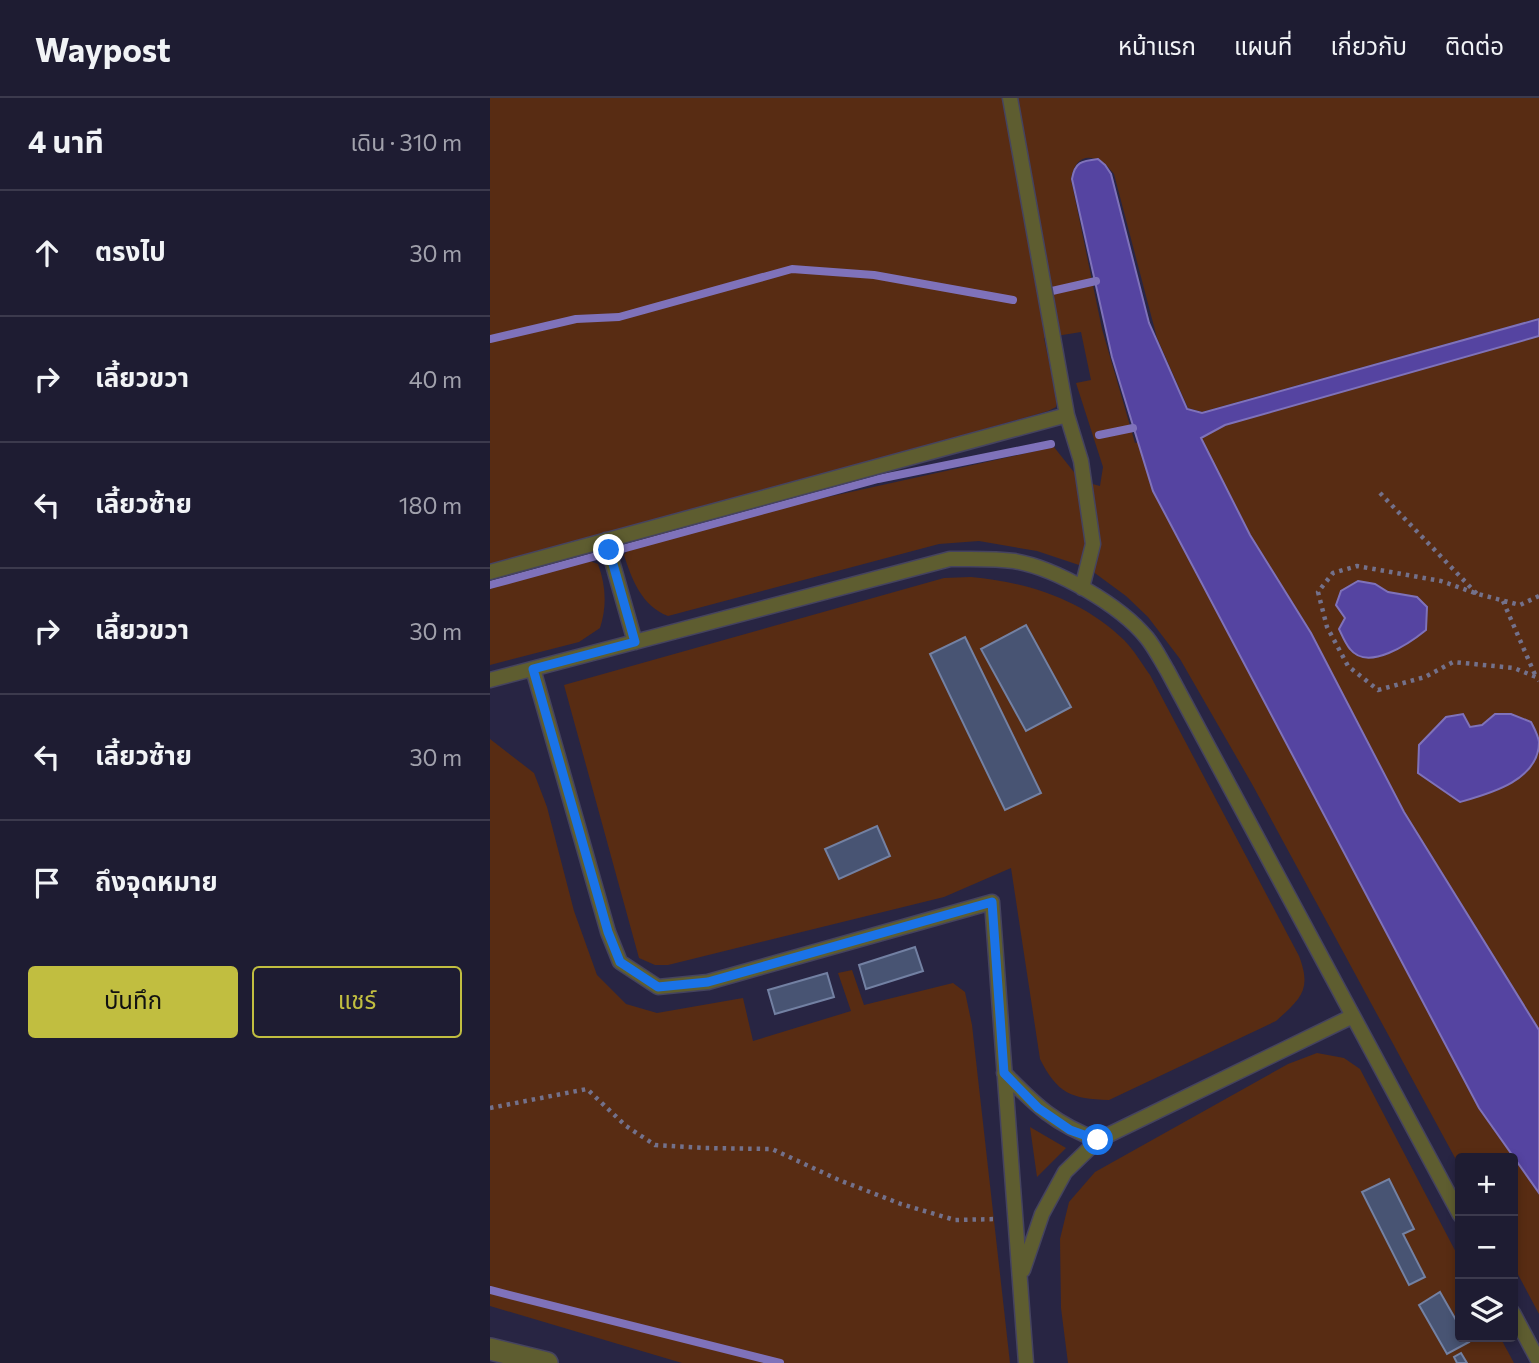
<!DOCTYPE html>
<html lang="th">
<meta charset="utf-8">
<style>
:root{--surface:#1e1c32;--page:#2b293e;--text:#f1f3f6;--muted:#a1a1ac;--line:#3c3a4d;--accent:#c1be40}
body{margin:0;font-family:Commissioner,"Noto Sans Thai",sans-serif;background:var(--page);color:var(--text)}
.controls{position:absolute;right:21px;bottom:21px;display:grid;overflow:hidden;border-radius:7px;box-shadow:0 4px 10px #0003}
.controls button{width:63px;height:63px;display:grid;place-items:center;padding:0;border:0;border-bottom:2px solid var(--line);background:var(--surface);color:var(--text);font:35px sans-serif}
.stop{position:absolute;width:21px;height:21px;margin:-16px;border:5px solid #1a73e8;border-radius:50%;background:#fff}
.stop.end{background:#1a73e8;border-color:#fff;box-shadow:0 2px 7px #0008}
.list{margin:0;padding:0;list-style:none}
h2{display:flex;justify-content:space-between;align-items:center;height:91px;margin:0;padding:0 28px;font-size:30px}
h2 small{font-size:23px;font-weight:400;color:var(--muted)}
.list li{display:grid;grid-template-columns:46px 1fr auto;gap:21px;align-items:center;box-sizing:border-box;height:126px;padding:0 28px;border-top:2px solid var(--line)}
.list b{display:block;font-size:26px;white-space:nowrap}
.list em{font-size:23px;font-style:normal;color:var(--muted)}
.actions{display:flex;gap:14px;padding:21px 28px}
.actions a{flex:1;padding:16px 0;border:2px solid var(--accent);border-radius:7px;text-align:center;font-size:24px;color:var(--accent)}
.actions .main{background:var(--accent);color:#111}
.icon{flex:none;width:38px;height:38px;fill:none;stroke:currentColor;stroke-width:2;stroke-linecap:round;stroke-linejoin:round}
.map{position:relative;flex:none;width:1049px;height:1265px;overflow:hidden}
header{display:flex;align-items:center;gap:42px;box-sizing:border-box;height:98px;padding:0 35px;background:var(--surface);border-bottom:2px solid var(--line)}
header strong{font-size:33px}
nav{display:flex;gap:38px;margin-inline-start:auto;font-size:24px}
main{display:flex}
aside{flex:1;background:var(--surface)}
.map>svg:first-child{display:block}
.green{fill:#582c13}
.water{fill:#5544a1;stroke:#7f72ba;stroke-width:2}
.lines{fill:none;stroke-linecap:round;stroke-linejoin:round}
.stream{stroke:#7f72ba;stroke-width:8}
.building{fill:#485473;stroke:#7381a3;stroke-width:2}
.lane-casing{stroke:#45435f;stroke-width:17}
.street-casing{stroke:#45435f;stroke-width:24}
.path{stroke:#73718b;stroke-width:4.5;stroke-dasharray:3.5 5;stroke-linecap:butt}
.lane{stroke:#5e5d30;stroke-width:14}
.street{stroke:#5e5d30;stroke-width:21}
.route{stroke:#1a73e8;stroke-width:9}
</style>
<header>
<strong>Waypost</strong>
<nav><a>หน้าแรก</a><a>แผนที่</a><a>เกี่ยวกับ</a><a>ติดต่อ</a></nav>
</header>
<main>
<aside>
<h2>4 นาที<small>เดิน · 310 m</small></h2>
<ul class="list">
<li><svg class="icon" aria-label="ahead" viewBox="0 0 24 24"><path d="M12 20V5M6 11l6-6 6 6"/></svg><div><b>ตรงไป</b></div><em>30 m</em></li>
<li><svg class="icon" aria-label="right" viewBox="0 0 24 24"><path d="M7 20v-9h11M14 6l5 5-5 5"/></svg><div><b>เลี้ยวขวา</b></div><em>40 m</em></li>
<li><svg class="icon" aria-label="left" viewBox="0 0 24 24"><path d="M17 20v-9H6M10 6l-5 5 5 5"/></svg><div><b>เลี้ยวซ้าย</b></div><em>180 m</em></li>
<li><svg class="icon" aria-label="right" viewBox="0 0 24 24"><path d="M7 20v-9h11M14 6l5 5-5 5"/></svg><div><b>เลี้ยวขวา</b></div><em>30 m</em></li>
<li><svg class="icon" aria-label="left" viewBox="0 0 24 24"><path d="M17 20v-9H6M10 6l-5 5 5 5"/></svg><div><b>เลี้ยวซ้าย</b></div><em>30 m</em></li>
<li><svg class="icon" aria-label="arrive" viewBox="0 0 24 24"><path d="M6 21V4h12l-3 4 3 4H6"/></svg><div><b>ถึงจุดหมาย</b></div></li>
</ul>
<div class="actions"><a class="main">บันทึก</a><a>แชร์</a></div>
</aside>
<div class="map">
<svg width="1049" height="1265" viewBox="0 0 1049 1265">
<rect width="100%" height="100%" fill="#282543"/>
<path class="green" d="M0,0h1049v220l-337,94 -14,-4 -31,-70 -43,-164c-15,-20 -38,-25 -43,5l31,150 33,114 404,-109v980l-26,-49v-107h-53v9l-208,-383 -72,-125 -32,-42 -22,-21 -38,-28 -51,-17 -58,-10 -40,3 -271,72c-26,-10 -36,-36 -44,-61l9,-10 14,-8 407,-90 27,34 19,5 3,-19 -27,-84 15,-3 -10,-48 -37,6 13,62 -1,7 -8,4 -244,70 -314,83z
M97,462l11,4c8,22 9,42 2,64l-21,14 -89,23v-77z
M481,479c57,5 112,23 153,63 10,10 18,24 26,35l149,281c13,34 2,42 -23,65l-167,79c-38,-1 -52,-7 -69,-41l-29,-191 -67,29 -276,68h-13l-16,-7 -75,-273 380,-107z
M0,641l44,34 13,34 27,104 23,64 29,29 31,9 86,-15 10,43 98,-30 -13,-38 14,-3 12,35 89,-22 12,9 7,33 38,338h-328l-192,-57z
M827,955l27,5 16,11 100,191v77h40l14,26h-446l-7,-55 -1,-69 9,-37 26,-30 193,-108z
M540,1029l36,21 -29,29z"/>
<path class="water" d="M608,61l7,6 6,9 38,149 38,86 15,4 337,-94v17l-314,89 -24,13 49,97 61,98 93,179 135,218v163l-60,-85 -326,-617 -41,-134 -40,-178c3,-17 9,-18 26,-20z
M868,483l17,3 13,8 29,5 10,10 -1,23c-16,13 -58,42 -76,19 -5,-6 -8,-14 -11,-20l6,-11 -9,-13 5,-14z
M973,616l7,13 12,-2 13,-11h16l20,8c3,6 7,13 8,20 0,39 -51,52 -79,60l-42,-29 1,-28 27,-28z"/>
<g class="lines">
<path class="stream" d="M562,193l44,-10
M0,241l86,-20 43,-2 173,-48 82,6 139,25
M609,337l34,-7
M0,487l388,-106 173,-35
M0,1192l290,73"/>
</g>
<path class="building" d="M536,527l45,82 -45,24 -45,-82z
M475,539l76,156 -36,17 -75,-156z
M387,728l13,30 -51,23 -14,-30z
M425,849l8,24 -57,18 -7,-24z
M337,875l7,24 -59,17 -7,-24z
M899,1081l25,50 -11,5 22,43 -16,8 -47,-93z
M950,1194l20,35v10h6l3,5 -22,12 -28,-49z
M971,1255l6,10h-10l-3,-6z"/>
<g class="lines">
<defs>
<path id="lane" d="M520,0l57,317 14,46 12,83 -11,44
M116,442l29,102
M0,474l577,-157
M43,571l75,263 12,30 38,25 50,-5 284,-80 34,461
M0,582l460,-121c21,0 43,-1 64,2 42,7 106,44 133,77 8,10 14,22 20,32l293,545
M514,975c32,33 51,51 94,67l255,-124
M533,1172l19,-56 23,-42 33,-32
M1023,1215l26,49"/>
<path id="street" d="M0,1251l57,14"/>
</defs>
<use href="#lane" class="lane-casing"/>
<use href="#street" class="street-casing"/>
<path class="path" d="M890,395l97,101
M1049,498l-19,9 -42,-11 -37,-13 -84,-15 -24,7 -15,19 9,35 21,39 30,24 47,-13 28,-15 61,6 22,9 3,4
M1013,503l33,76
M0,1010l97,-19 39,37 29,19 49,3 68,1 67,31 62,24 54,16 42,-1"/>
<use href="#lane" class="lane"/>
<use href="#street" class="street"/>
</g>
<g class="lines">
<path class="route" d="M119,452l26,92 -102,27 75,263 12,30 38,25 50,-5 284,-80 12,171 34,35 32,22 28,10"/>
</g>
</svg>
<div class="controls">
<button>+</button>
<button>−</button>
<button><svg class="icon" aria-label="layers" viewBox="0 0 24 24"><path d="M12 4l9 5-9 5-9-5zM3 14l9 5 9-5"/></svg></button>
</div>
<div class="stop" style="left:608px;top:1042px"></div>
<div class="stop end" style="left:119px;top:452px"></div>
</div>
</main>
